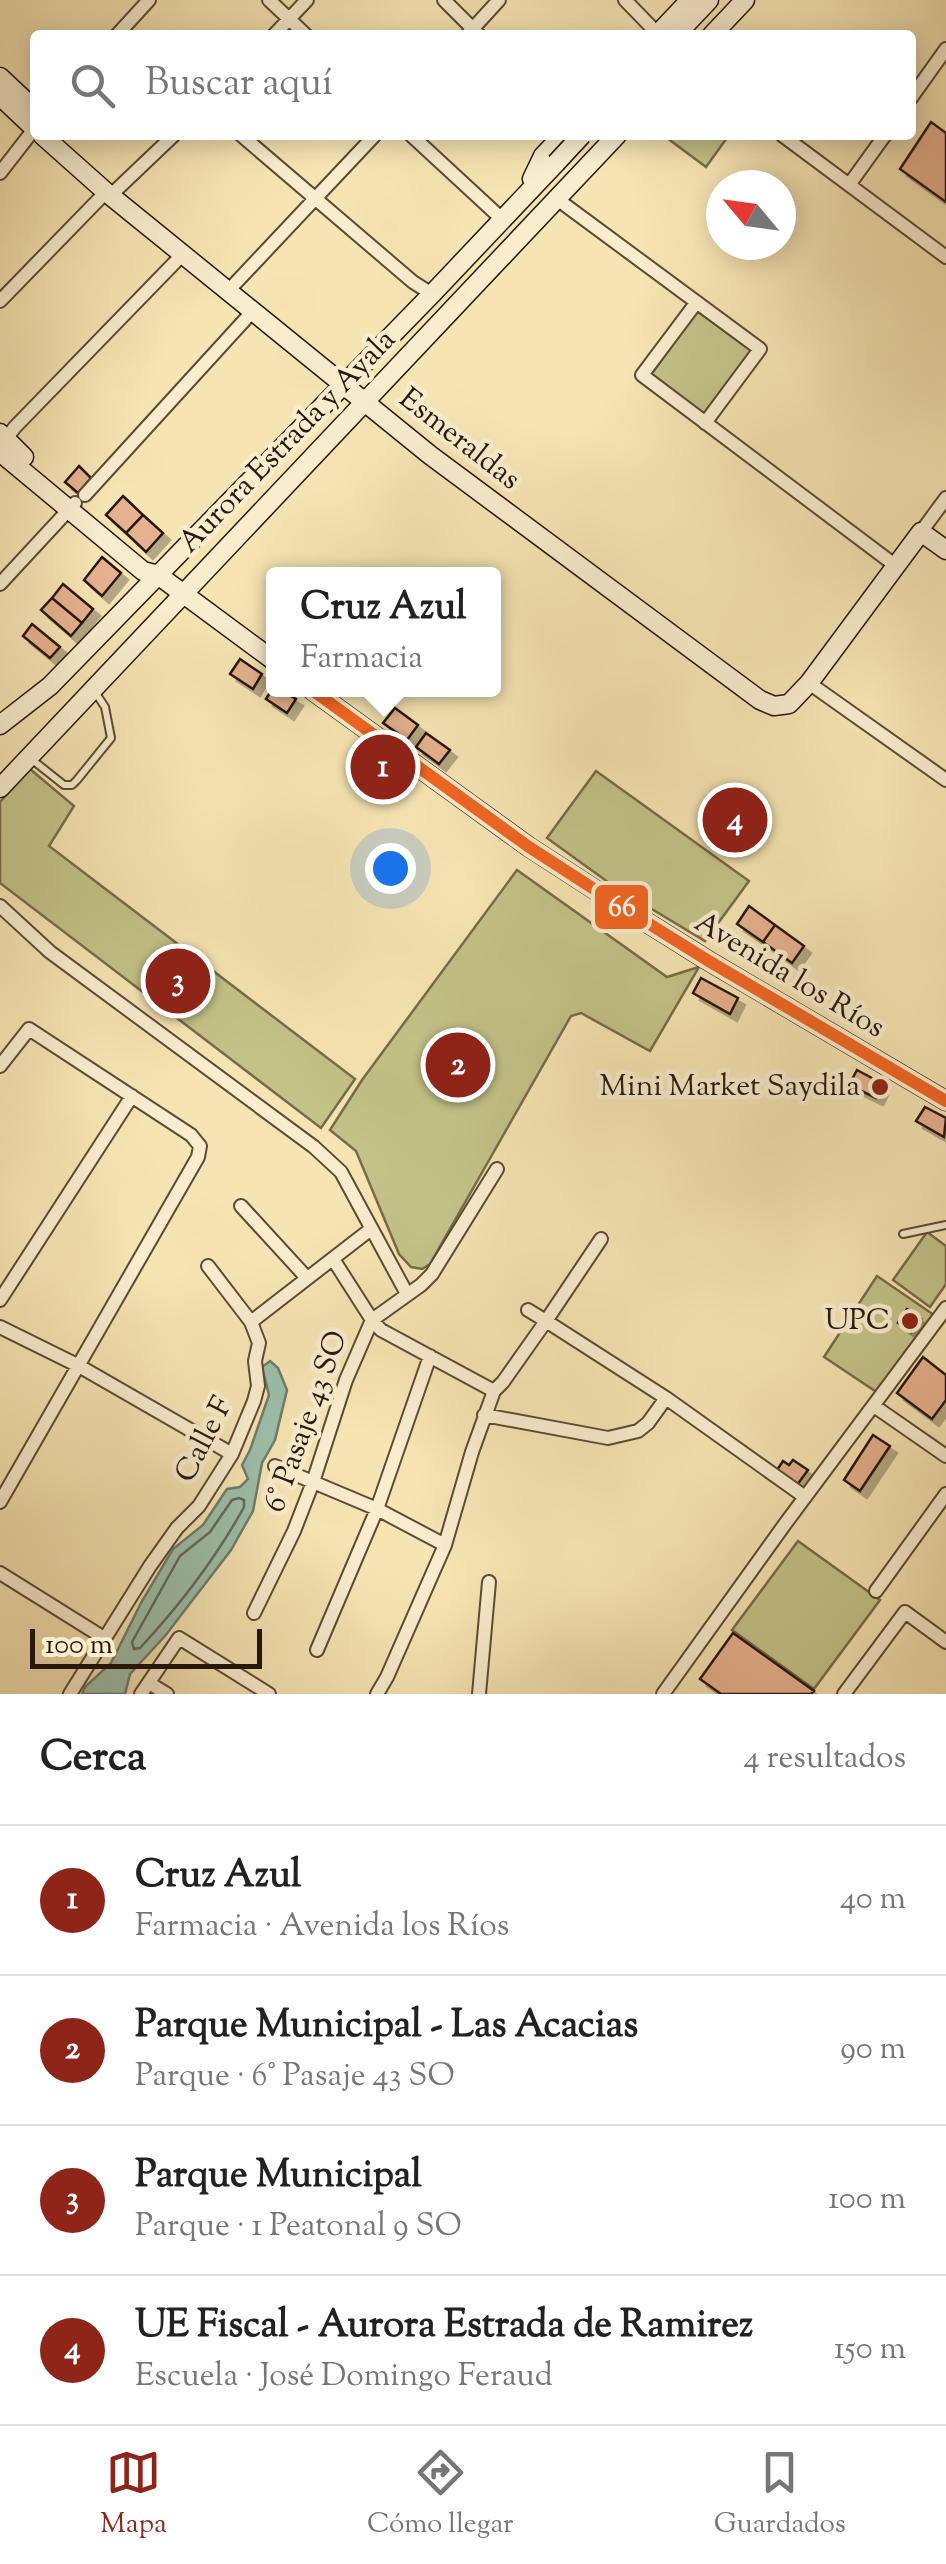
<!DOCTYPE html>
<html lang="es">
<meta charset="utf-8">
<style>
:root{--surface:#fff;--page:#f6f6f6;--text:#222;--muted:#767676;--line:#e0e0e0;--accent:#8f2418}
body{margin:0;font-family:"Sorts Mill Goudy",serif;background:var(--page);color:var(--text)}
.compass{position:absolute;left:706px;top:170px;width:90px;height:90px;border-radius:50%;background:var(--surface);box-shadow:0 5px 25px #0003;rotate:299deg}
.scale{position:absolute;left:30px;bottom:25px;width:232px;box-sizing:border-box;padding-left:10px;border:5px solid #28170a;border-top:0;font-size:28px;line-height:35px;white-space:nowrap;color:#28170a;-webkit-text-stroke:8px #f9edce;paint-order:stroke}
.you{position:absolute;left:390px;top:868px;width:35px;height:35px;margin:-25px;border:8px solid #fff;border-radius:50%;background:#1a73e8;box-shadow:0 0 0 15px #1a73e833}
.badge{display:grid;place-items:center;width:65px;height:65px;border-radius:50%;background:var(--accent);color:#fff;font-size:32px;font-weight:700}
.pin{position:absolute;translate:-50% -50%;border:5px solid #fff;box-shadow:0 2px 10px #0006}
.popup{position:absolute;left:266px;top:567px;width:235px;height:130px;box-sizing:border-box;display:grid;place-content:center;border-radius:10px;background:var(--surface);filter:drop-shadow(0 2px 8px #0005);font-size:32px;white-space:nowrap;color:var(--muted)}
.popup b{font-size:38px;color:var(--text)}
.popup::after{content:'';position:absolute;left:50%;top:100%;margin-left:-20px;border:20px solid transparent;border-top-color:var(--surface)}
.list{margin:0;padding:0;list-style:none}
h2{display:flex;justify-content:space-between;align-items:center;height:130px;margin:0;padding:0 40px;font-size:42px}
h2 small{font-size:32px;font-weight:400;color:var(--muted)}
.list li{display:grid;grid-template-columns:65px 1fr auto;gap:30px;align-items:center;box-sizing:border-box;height:150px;padding:0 40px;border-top:2px solid var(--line)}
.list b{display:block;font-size:38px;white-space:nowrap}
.list p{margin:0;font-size:32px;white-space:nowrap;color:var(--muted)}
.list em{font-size:32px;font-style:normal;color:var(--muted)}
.icon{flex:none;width:55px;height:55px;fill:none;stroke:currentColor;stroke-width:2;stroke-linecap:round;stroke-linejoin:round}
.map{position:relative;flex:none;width:946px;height:1694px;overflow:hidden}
.search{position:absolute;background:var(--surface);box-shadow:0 5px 25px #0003;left:30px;right:30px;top:30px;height:110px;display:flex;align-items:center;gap:25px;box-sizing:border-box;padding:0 35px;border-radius:10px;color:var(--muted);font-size:38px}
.sheet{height:730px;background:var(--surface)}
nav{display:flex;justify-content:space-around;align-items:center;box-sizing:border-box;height:140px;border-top:2px solid var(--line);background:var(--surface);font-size:28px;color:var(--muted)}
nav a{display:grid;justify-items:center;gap:5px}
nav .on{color:var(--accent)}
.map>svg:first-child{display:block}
.green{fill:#c3c288;stroke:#766c49;stroke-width:2.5}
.water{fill:#9dbfab;stroke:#6e7c6b;stroke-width:2.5}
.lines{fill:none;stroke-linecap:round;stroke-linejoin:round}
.shore{stroke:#626b5a;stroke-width:2.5}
.building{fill:#e6b18e;stroke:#28170a;stroke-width:2.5;filter:url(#shadow)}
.lane-casing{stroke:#5c4a34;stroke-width:10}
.street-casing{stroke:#5c4a34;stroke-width:16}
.secondary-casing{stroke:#28170a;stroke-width:21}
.lane{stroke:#f9edce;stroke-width:6}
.street{stroke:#f9edce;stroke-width:12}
.secondary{stroke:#f9edce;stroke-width:18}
.secondary-bridge-casing{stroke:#28170a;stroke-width:21;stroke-linecap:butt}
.secondary-bridge{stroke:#f9edce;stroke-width:18}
.bus-1-casing{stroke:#f9edce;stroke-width:20}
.bus-1{stroke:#f26522;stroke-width:12}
.poi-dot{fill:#8f2418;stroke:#f9edce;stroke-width:4}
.labels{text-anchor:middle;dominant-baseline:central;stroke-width:9;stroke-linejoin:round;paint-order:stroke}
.street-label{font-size:30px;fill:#28170a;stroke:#f9edce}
.poi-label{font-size:30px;fill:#28170a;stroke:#f9edce;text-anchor:end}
.line-badge{stroke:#f9edce;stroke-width:4}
.badge-label{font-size:28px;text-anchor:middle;font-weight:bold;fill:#fff}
</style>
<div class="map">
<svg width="946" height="1694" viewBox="0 0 946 1694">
<defs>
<filter id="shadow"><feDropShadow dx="7" dy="7" stdDeviation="0" flood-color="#0004"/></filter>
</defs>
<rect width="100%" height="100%" fill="#f6e4b3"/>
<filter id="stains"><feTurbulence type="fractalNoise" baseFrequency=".002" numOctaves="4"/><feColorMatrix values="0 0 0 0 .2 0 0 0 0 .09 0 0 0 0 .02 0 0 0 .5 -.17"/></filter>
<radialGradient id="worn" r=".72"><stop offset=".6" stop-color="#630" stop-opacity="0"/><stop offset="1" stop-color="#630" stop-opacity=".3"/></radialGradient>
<path class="green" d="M663,135h66l-23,32z
M697,311l55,40 -47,64 -55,-39z
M30,769l44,37 -25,40 306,233 -34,49 -321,-245v-81z
M596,771l153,110 -44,60 -93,-56 -65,-47z
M517,870l150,107 32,-10 -49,84 -69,-38 -10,3 -141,248 -8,5 -11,-2 -12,-13 -43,-103 -26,-21 32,-50z
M927,1232l19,14v38l-16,23 -37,-27z
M877,1276l57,39 -56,78 -54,-36z
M798,1541l82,59 -66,89 -82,-59z"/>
<path class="water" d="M270,1361l8,7 9,22 -12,50 -13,23 -9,48 -22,39 -66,86 -35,38 -5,20h-43l3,-7 26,-24 31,-62 31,-52 30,-24 24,-36 13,-2 8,-8 -6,-14 8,-15 19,-55 -7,-28z"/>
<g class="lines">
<path class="shore" d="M239,1498l5,2v7c-28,51 -65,99 -104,141l-6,1 -2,-7 48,-86 30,-24 22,-32z"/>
</g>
<path class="building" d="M931,122l15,11v69l-46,-33z
M79,466l12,12 -13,15 -13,-11z
M123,496l20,19 -17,18 -20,-18z
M143,515l20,18 -17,19 -20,-19z
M102,557l19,16 -19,23 -18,-16z
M63,584l30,25 -11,14 -30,-25z
M52,598l30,25 -11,13 -30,-26z
M32,624l28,23 -10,11 -27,-22z
M240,659l22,15 -9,15 -23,-15z
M273,688l8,2 15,9 -9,14 -21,-14z
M395,708l23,17 -11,15 -24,-17z
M426,733l24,17 -11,14 -23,-17z
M359,745l30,20 -10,14 -29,-20z
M749,906l26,19 -12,17 -26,-18z
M775,925l29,21 -12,17 -29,-21z
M701,978l37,20 -8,16 -37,-21z
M857,1070l26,14 -7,14 -27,-13z
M925,1107l21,11 -2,19 -28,-16z
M907,1309l14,10 -10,13 -13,-9z
M923,1357l23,18v25l-14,19 -35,-26z
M873,1435l17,11 -30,45 -16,-11z
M793,1460l15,10 -11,15 -20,-15 6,-9 6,4z
M733,1633l81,58 -3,3h-90l-21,-15z"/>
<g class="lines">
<defs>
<path id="lane" d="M30,758l34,27h8l5,-5 34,-42 -6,-31 -10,-15
M903,1234l43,-9"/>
<path id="street" d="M269,0l37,35
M444,0l35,35
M625,0l34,35
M117,35l32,-35
M274,35l33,-35
M467,35l32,-35
M911,98l35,-49
M241,135l172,147 19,12
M411,135l92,85
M782,135l164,122
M0,173l35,-45
M849,185l36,-50
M111,195l63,-60
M557,199l203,150 -55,74
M229,290l146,-155
M0,301l106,-109
M696,303l-54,72 254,191
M2,444l13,-17 168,-173
M85,495l168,-184
M921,532l25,-34
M0,584l75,-81
M809,683l137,97
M0,906l50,46 264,195 27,25 66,122
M0,1066l29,-37 162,106 9,11 -2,11 -198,345
M241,1206l66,72
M333,1259l39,61 9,10 113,61
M0,1300l132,-204
M528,1310l18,11 55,-82
M251,1322l120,-93
M0,1327l79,39 153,88
M874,1406l72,50
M484,1415l124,23 30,-7 10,-8 18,-25
M275,1466l102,43 68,36
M0,1573l104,65
M876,1591l70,-97
M254,1613l40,-82 19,-49 33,-102 26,-60 49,-35 11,-11 65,-105
M317,1650l60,-141 53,-153
M149,1683l18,11
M70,1694l80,-128 27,-38 22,-22 33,-52 22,-53 4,-15 -3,-25 4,-18 -8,-21 -43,-56
M141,1694l38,-56 90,56
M377,1694l10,-17 58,-132 27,-93 22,-61 9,-9 43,-61 120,77 139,99
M479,1694l10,-112
M663,1694l122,-170 161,-216
M844,1694l61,-82 41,30"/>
<path id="secondary" d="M657,35l33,-35
M676,35l33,-35
M712,35l33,-35
M0,77l35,33
M0,96l35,33
M42,135l64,57 324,263 330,245 14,6 15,-2 20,-21 112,-151 25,18
M532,179l11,-23 20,-21
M0,433l24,24
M0,452l143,119 15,4 115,85
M312,690l217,157 82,53 96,60 239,141
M0,725l50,-39 382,-392 124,-131
M0,788l617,-653"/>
</defs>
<use href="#lane" class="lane-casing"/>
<use href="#street" class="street-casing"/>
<use href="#secondary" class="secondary-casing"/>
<use href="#lane" class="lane"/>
<use href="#street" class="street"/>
<use href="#secondary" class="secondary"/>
<defs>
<path id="secondary-bridge" d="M556,163l26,-28"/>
</defs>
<use href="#secondary-bridge" class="secondary-bridge-casing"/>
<use href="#secondary-bridge" class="secondary-bridge"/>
<defs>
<path id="bus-1" d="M312,690l217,157 82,53 96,60 239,141"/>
</defs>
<use href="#bus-1" class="bus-1-casing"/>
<use href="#bus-1" class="bus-1"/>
</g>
<g class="poi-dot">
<circle cx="880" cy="1087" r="10"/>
<circle cx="910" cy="1321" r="10"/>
</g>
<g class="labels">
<g class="street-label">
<text transform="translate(459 440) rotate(38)">Esmeraldas</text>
<text transform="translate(288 442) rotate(-46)">Aurora Estrada y Ayala</text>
<text transform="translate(789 976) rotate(31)">Avenida los Ríos</text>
<text transform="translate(307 1422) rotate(-70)">6° Pasaje 43 SO</text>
<text transform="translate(205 1440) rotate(-63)">Calle F</text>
</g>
<g class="poi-label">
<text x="860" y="1087">Mini Market Saydila</text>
<text x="890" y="1321">UPC</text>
</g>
</g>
<rect class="line-badge" x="593" y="883" width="57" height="48" rx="10" fill="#f26522"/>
<g class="badge-label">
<text x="622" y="916">66</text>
</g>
<rect width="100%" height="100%" filter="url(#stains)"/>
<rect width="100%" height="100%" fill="url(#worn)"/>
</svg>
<svg class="compass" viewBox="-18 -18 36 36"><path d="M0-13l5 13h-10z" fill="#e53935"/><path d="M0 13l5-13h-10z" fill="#767676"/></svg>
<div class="scale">100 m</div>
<div class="you"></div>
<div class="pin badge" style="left:383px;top:767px">1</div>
<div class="popup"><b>Cruz Azul</b>Farmacia</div>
<div class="pin badge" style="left:458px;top:1065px">2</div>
<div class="pin badge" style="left:178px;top:981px">3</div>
<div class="pin badge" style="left:735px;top:820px">4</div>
<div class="search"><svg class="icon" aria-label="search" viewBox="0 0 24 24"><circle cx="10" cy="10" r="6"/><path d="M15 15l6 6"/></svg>Buscar aquí</div>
</div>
<section class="sheet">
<h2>Cerca<small>4 resultados</small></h2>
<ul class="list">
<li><span class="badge">1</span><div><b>Cruz Azul</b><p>Farmacia · Avenida los Ríos</p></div><em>40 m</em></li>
<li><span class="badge">2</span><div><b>Parque Municipal - Las Acacias</b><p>Parque · 6° Pasaje 43 SO</p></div><em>90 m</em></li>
<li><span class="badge">3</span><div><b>Parque Municipal</b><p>Parque · 1 Peatonal 9 SO</p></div><em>100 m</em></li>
<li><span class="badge">4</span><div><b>UE Fiscal - Aurora Estrada de Ramirez</b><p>Escuela · José Domingo Feraud</p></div><em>150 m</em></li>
</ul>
</section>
<nav>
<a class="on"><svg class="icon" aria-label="map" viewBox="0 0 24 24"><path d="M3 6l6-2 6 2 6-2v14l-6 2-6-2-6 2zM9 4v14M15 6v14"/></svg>Mapa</a>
<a><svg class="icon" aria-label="directions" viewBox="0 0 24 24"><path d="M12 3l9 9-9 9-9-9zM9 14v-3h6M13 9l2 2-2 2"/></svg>Cómo llegar</a>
<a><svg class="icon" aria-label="saved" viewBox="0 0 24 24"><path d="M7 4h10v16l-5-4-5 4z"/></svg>Guardados</a>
</nav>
